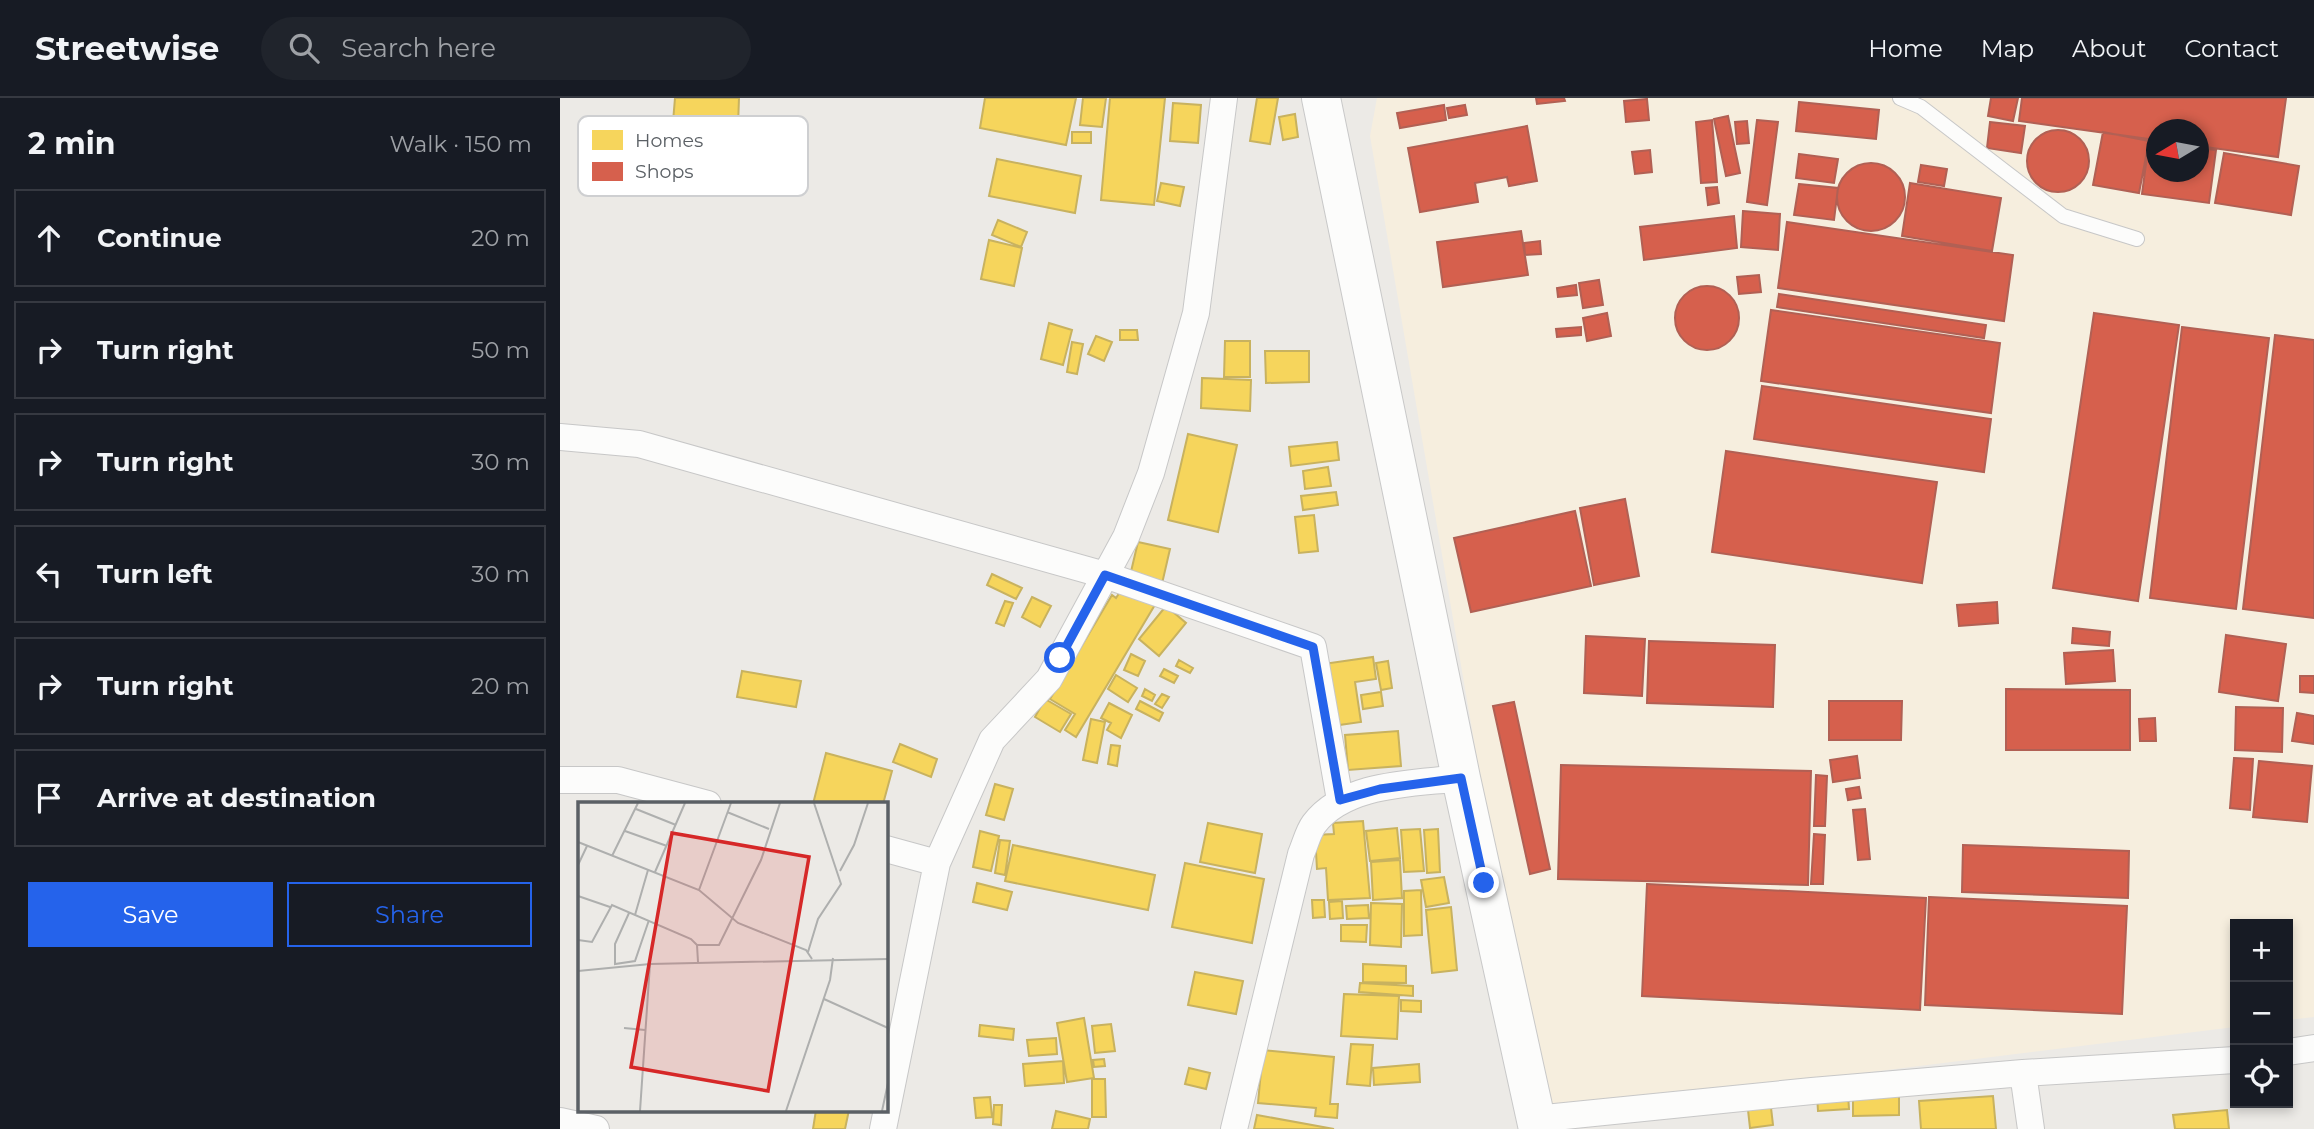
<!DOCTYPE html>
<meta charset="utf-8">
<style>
:root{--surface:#171b24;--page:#20242c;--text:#f1f3f6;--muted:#9ea1a6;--line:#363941;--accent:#2563eb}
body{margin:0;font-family:Montserrat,sans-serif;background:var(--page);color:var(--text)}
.controls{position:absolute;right:21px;bottom:21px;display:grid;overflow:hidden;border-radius:0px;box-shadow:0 4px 10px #0003}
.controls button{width:63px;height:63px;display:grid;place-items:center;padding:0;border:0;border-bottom:2px solid var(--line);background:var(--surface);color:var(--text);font:35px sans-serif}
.compass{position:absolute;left:1586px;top:21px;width:63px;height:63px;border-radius:50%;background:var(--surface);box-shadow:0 4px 10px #0003;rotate:260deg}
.stop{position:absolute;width:21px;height:21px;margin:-16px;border:5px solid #2563eb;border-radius:50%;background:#fff}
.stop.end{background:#2563eb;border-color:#fff;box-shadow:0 2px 7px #0008}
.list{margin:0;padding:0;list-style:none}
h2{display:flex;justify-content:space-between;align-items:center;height:91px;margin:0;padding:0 28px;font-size:30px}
h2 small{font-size:23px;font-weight:400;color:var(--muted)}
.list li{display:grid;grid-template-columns:46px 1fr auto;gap:21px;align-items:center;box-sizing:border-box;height:98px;margin:0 14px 14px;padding:0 14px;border:2px solid var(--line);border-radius:0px}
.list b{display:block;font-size:26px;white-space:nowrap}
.list em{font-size:23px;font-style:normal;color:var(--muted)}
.actions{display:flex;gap:14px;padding:21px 28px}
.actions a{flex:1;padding:16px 0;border:2px solid var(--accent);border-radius:0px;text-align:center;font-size:24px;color:var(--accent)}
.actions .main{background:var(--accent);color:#fff}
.icon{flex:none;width:38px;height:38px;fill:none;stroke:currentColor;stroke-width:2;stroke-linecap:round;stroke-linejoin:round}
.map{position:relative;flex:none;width:1754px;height:1031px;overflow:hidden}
header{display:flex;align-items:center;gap:42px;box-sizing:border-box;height:98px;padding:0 35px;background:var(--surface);border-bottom:2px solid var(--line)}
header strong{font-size:33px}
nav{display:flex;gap:38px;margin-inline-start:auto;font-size:24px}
.search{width:490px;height:63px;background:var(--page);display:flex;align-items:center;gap:18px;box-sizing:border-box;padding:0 24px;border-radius:38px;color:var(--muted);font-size:26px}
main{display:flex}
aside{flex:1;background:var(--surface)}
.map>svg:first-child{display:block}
.commercial{fill:#f6eede;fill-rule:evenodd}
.homes{fill:#f6d55c;stroke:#c8b25f;stroke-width:2}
.shops{fill:#d6604d;stroke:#b16054;stroke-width:2}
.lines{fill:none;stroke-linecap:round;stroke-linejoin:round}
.lane-casing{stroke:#c7c7c7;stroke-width:16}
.street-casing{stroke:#c7c7c7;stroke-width:28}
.secondary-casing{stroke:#c8c8c8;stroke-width:40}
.lane{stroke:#fcfcfb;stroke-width:14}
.street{stroke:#fcfcfb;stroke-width:26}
.secondary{stroke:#fcfcfb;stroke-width:38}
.route{stroke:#2563eb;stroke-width:9}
.inset-road{fill:none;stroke:#aeafae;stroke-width:2}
.view{fill:#d62828;fill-opacity:0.15;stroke:#d62828;stroke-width:3.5}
.inset-edge{fill:none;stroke:#5b6065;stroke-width:3.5}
.key{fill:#fff;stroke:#cecfd1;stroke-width:2}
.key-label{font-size:19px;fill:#5b6065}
</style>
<header>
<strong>Streetwise</strong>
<div class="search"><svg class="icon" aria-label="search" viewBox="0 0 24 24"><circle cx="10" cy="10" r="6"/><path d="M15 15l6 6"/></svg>Search here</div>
<nav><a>Home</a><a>Map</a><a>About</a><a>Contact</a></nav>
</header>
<main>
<aside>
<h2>2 min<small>Walk · 150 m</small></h2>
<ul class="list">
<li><svg class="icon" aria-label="ahead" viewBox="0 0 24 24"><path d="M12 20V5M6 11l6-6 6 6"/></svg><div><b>Continue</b></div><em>20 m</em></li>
<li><svg class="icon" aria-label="right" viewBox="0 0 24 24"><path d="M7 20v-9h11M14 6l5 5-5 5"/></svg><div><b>Turn right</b></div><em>50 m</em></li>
<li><svg class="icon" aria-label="right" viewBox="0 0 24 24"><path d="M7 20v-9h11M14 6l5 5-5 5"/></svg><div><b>Turn right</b></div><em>30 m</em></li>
<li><svg class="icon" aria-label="left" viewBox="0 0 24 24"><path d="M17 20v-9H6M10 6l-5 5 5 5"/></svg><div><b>Turn left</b></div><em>30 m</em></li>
<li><svg class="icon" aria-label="right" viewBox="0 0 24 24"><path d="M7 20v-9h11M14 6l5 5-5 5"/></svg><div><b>Turn right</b></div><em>20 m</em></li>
<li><svg class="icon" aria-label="arrive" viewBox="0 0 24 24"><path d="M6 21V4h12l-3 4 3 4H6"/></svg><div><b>Arrive at destination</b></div></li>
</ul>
<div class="actions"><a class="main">Save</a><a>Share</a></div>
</aside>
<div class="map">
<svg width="1754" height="1031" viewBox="0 0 1754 1031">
<rect width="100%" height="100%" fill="#eceae6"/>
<path class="commercial" d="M817,0h937v919l-26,3v-96h-53v103l-697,86 -168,-977zM1596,32h42v42h-42z"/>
<path class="homes" d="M115,0h64l-1,28 -65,-4z
M425,0h91l-10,47 -86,-17z
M523,0h23l-4,29 -22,-2z
M550,0h55l-11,107 -53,-5z
M697,0h21l-8,46 -20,-3z
M613,5l28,2 -3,38 -28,-2z
M735,16l3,23 -15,3 -4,-23z
M512,34h19v11h-19z
M437,61l84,17 -6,37 -86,-17z
M601,85l23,4 -4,19 -23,-5z
M438,122l29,12 -6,15 -29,-12z
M429,142l33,8 -8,38 -33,-7z
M489,225l23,7 -9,35 -22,-6z
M560,232h17l1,10h-18z
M536,238l16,6 -8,19 -16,-7z
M665,243h25v36h-26z
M512,244l11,2 -6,30 -10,-2z
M705,253h44v31l-43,1z
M642,280l49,2 -1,31 -49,-3z
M628,336l49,11 -19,87 -50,-12z
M777,344l2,18 -48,6 -2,-19z
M768,369l3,19 -26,3 -2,-18z
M776,394l2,13 -35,5 -2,-14z
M754,417l4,36 -19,2 -4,-36z
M578,444l32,7 -9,39 -32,-8z
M432,476l30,14 -6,11 -29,-14z
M565,486l31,19 -80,134 -11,-7 10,-16 -25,-15 62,-104 4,3z
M472,499l19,9 -11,21 -18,-10z
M445,503l8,2 -9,23 -8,-3z
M606,508l20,17 -27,33 -20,-17z
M571,556l14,7 -7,15 -14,-6z
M813,559l3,22 -21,3 6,40 -29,4 -9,-62z
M619,562l14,8 -3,5 -14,-7z
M828,563l4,27 -11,2 -5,-27z
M604,571l14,7 -4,7 -14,-7z
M182,573l59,10 -5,26 -59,-10z
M556,577l21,13 -9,14 -20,-13z
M585,591l10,6 -3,6 -10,-5z
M821,594l2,14 -20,3 -2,-14z
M602,596l7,3 -7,11 -7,-4z
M485,601l26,15 -11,18 -25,-15z
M580,603l23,12 -4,8 -23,-12z
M549,605l23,12 -11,23 -14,-8 4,-7 -10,-5z
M531,621l14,3 -8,41 -14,-3z
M838,633l3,35 -53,4 -3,-35z
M340,646l37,15 -6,18 -38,-15z
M551,647l9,1 -3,20 -9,-2z
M266,655l66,18 -9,33h-70z
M435,686l18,5 -9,31 -18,-5z
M803,723l7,77 -42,2 -2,-32 -9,1 -2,-34 19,-1 -1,-11z
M648,725l54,11 -7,39 -55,-11z
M837,730l3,30 -30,3 -4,-30z
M860,731l4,42 -20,1 -3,-42z
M878,731l2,43 -13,1 -3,-43z
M420,733l19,5 -8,35 -18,-4z
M440,742l10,1 -5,34 -10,-2z
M453,747l142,30 -7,35 -143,-29z
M840,762l2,38 -29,2 -2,-38z
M625,765l79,16 -12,64 -80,-16z
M884,779l5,26 -23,4 -5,-27z
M417,785l35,9 -5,18 -34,-8z
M861,792l1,45 -18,1v-45z
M752,802h12l1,17 -12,1z
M782,803l1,17 -13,1 -1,-17z
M811,805l31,1 -1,43 -31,-2z
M808,807l1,13 -22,1 -1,-13z
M891,809l6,63 -25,3 -6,-63z
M781,827h26l-1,17 -25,-1z
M803,866l43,2v17l-43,-1z
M635,874l48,9 -7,33 -48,-9z
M800,885l53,3v10l-54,-4z
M784,896l55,2 -2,43 -56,-3z
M841,902l20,1v11l-20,-1z
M524,920l10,60 -27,4 -10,-59z
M551,926l4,27 -20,2 -3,-27z
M420,927l34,4 -1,11 -34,-4z
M496,940l1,16 -28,2 -2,-16z
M791,946l22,1 -3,41 -23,-2z
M703,952l71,7 -4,47h8l-1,14 -22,-2 1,-8 -58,-5z
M544,961l1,7 -11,1 -1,-7z
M503,963l1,22 -39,3 -2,-22z
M859,966l1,18 -46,3 -1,-17z
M629,970l21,5 -4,16 -21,-5z
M532,981h13l1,38h-14z
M1293,991h46v26l-46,1z
M1288,996l1,15 -31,2 -1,-16z
M1433,998l3,33h-75l-2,-28z
M430,999l2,20 -16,1 -2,-20z
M1210,1001l3,26 -23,3 -3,-27z
M434,1007h8l-1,20 -8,-1z
M256,1012h33l-4,19h-32z
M1667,1012l2,19h-54l-2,-14z
M496,1013l34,8 -2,10h-36z
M697,1017l77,14h-80z"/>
<path class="shops" d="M976,0h28l1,3 -28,3z
M1431,0h27l-5,23 -25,-5z
M1462,0h264l-8,59 -80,-11v-16h-42v10l-137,-19z
M1087,1l2,21 -23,2 -2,-21z
M1239,4l80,8 -3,29 -80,-8z
M884,7l2,15 -46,8 -3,-15z
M905,7l2,10 -18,3 -2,-10z
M1168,18l12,57 -14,3 -12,-57z
M1152,22l5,62 -16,1 -5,-61z
M1197,22l21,2 -11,83 -20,-3z
M1187,23l2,22 -12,1 -2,-22z
M1430,24l35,4 -4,27 -34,-5z
M967,28l10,55 -28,5 -2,-9 -32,6 3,19 -58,10 -12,-64z
M1467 63a31 31 0 1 1 62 0a31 31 0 1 1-62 0Z
M1543,34l46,9 -10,52 -46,-8z
M1589,43l7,1v30h42v-24l18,2 -7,53 -67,-9z
M1090,52l2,22 -17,2 -3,-22z
M1664,55l75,13 -8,49 -76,-12z
M1239,56l39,5 -4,24 -38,-5z
M1277 99a34 34 0 1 1 68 0a34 34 0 1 1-68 0Z
M1361,67l26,4 -3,17 -26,-4z
M1350,85l91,15 -9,53 -90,-15z
M1239,86l39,4 -4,32 -40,-5z
M1157,89l2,16 -11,2 -2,-17z
M1183,113l37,3 -2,36 -37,-3z
M1174,118l3,32 -93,12 -4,-33z
M1227,124l226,33 -9,66 -226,-33z
M961,133l7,44 -85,12 -6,-45z
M980,143l1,13 -16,1 -1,-12z
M1199,177l2,17 -22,2 -2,-17z
M1039,182l4,25 -20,3 -4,-25z
M1016,187l1,10 -19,2 -1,-9z
M1115 220a32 32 0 1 1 64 0a32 32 0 1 1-64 0Z
M1219,196l207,31 -2,13 -207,-31z
M1211,212l229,33 -9,70 -230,-32z
M1047,215l4,23 -24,5 -4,-23z
M1534,215l85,12 -41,276 -85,-13z
M1021,229v8l-24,2 -1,-8z
M1622,229l87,11 -33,271 -86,-11z
M1715,237l39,5v278l-71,-9z
M1202,288l229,33 -7,53 -230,-33z
M1166,353l211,31 -15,101 -210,-31z
M1065,401l14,77 -45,9 -14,-77z
M1015,413l16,75 -120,26 -17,-74z
M1437,504l1,21 -39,3 -2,-21z
M1513,530l37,4 -1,14 -37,-3z
M1666,537l60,9 -8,57 -59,-9z
M1026,538l59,3 -3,57 -58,-3z
M1089,543l126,4 -2,62 -126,-4z
M1553,552l2,31 -49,3 -2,-31z
M1740,578h14v17l-14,-1z
M1446,591l124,1v60h-124z
M1269,603h73l-1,39h-72z
M954,604l36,167 -20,5 -37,-168z
M1676,609l47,1 -1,44 -47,-2z
M1737,615l17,3v28l-22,-3z
M1595,620l1,23h-16l-1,-22z
M1297,658l3,22 -27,4 -3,-22z
M1674,660l19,1 -3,51 -20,-2z
M1699,663l53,5 -5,56 -54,-5z
M1001,667l250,6 -3,114 -250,-6z
M1256,677l11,1 -2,50h-11z
M1299,689l2,11 -13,2 -2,-11z
M1305,711l5,50 -12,1 -5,-50z
M1254,736l11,1 -2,49h-12z
M1403,747l166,6 -1,47 -166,-6z
M1087,786l279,14 -6,112 -278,-14z
M1369,799l198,9 -5,108 -197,-9z"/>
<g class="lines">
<defs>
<path id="lane" d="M1340,0l21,9 142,109 74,23"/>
<path id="street" d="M0,339l79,7 466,131 208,72 27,153
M0,682h58l90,24
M326,751l51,14
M1728,954l26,-4
M1463,975l8,56
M975,1021l277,-28 211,-18 212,-13
M0,1023l36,8
M323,1031l54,-266 55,-123 57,-61 77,-142 25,-64 45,-160 28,-215
M674,1031l67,-275c4,-9 7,-22 13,-30 32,-42 100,-40 147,-46"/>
<path id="secondary" d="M761,0l140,680 77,351"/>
</defs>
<use href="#lane" class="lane-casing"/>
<use href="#street" class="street-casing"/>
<use href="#secondary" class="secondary-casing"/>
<use href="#lane" class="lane"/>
<use href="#street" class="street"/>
<use href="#secondary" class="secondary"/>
</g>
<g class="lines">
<path class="route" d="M500,560l45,-83 208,72 27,153 40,-11 81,-11 23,105"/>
</g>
<g transform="translate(18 704)">
<rect width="310" height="310" fill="#eceae6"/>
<path class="inset-road" d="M58,7l40,16M149,10l42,17M47,29l42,15M0,40l121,48 39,33 68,27 6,9M34,54l26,-53M0,63l9,-19M262,69l14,-26 14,-42M77,70l30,-69M121,88l32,-87M0,94l32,11M51,111l-14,31v20l20,-3 14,-41M57,113l13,-45M0,138l14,2 20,-37 79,34 6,6 1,17M119,143h22l42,-85 19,-57M230,150l10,-33 23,-35 -27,-81M0,169l72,-7 238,-5M246,197l64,29M46,226l21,2M62,309l10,-147M208,309l44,-131 3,-22M304,309l6,-28"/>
<path class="view" d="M94,31l137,24 -41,234 -137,-24z"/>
<rect width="310" height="310" class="inset-edge"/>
</g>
<rect x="18" y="18" width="230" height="80" rx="10" class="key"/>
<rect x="32" y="32" width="31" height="20" fill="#f6d55c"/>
<rect x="32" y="64" width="31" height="19" fill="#d6604d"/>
<g class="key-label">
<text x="75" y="49">Homes</text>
<text x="75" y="80">Shops</text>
</g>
</svg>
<div class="controls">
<button>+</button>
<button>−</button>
<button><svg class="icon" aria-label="locate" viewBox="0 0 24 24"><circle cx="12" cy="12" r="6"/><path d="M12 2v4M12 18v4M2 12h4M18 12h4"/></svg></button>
</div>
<svg class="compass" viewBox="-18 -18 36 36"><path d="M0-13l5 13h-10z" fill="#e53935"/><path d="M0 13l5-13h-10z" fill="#9ea1a6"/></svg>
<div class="stop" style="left:500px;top:560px"></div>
<div class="stop end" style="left:924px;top:785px"></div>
</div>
</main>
